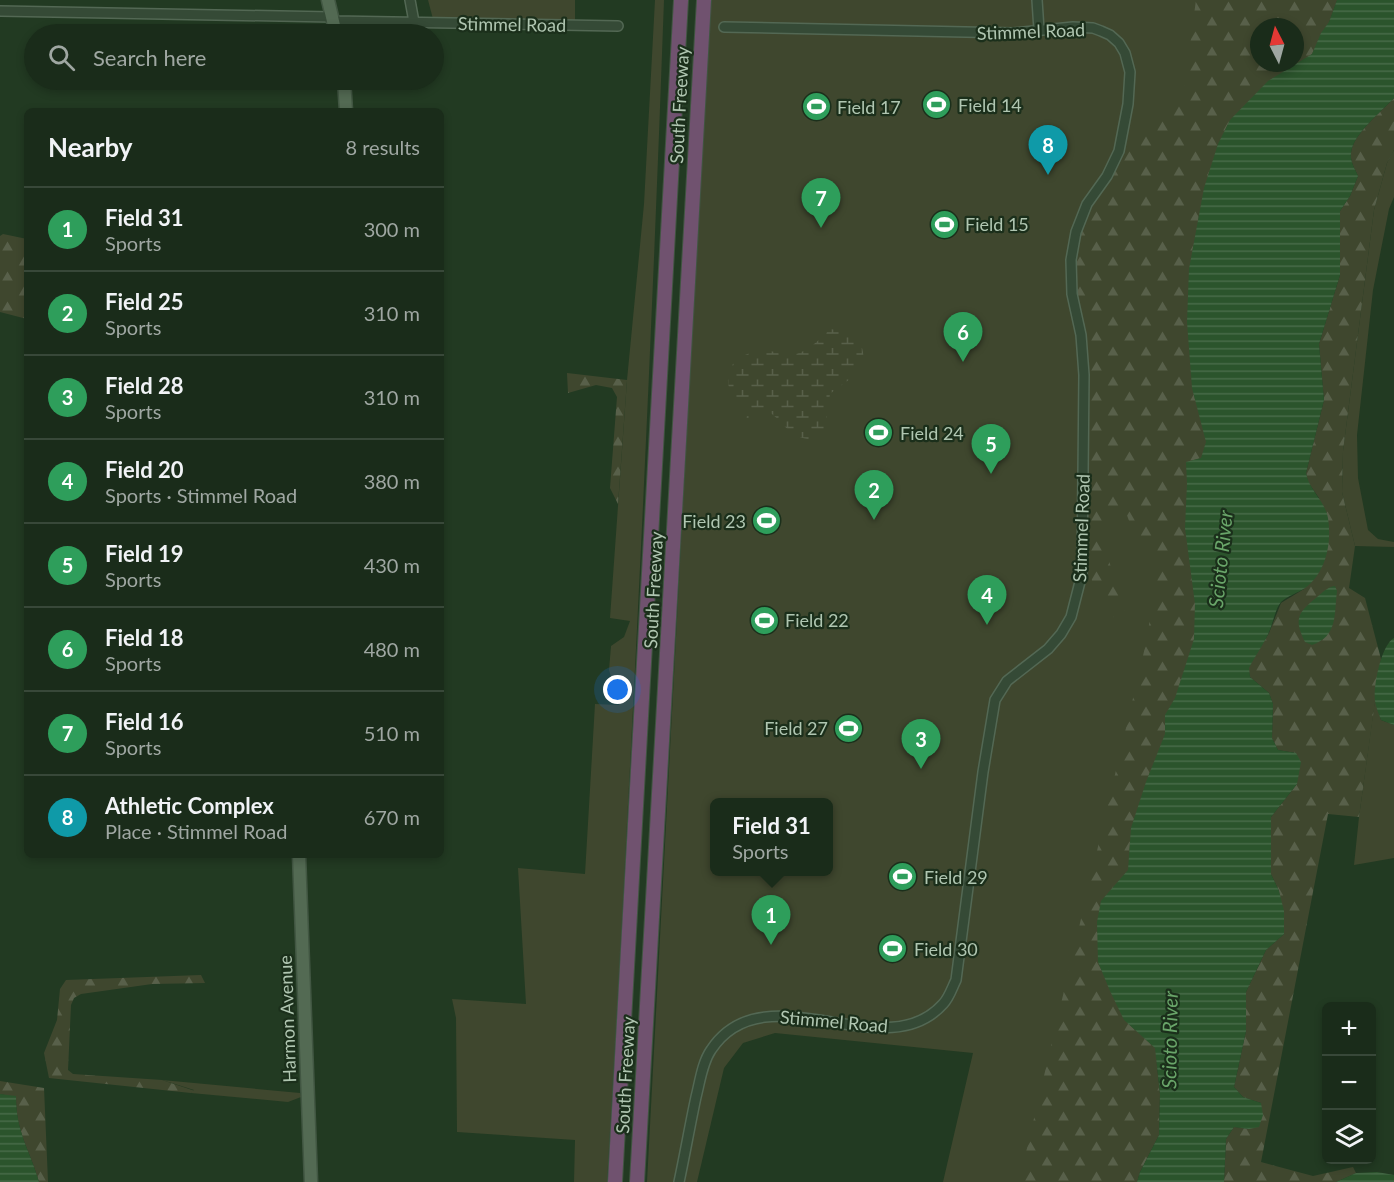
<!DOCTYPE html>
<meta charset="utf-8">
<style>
:root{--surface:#1a2c1a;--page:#273827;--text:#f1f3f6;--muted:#9fa7a2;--line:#384839;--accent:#8bbbb9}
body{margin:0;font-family:Lato,sans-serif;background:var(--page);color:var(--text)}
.controls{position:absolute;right:18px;bottom:18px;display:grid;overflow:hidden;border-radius:9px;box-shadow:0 3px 9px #0003}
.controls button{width:54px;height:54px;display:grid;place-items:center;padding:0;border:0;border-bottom:2px solid var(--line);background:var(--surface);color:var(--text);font:30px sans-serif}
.compass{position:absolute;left:1250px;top:18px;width:54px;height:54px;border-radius:50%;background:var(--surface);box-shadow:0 3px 9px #0003;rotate:354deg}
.you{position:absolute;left:618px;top:690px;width:21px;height:21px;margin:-15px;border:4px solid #fff;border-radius:50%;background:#1a73e8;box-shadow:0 0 0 9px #1a73e833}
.badge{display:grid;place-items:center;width:39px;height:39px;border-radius:50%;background:var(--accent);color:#fff;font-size:20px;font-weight:700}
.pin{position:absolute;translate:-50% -50px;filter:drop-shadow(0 2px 3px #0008)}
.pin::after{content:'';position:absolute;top:32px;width:21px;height:18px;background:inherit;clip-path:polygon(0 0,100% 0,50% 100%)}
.popup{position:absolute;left:710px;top:798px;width:123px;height:78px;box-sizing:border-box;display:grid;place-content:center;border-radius:9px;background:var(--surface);filter:drop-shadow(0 2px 4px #0005);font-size:20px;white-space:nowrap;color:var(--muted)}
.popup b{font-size:22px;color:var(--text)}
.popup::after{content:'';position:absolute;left:50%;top:100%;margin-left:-12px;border:12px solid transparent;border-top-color:var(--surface)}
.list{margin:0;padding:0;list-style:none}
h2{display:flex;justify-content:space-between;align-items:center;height:78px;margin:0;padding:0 24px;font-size:26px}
h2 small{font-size:20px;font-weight:400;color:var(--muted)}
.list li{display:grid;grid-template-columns:39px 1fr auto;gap:18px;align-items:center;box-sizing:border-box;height:84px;padding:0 24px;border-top:2px solid var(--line)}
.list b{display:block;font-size:22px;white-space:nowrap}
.list p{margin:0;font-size:20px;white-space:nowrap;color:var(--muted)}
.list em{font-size:20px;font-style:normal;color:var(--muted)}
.icon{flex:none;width:33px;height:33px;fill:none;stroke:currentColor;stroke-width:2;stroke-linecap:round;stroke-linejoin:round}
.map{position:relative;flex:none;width:1394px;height:1182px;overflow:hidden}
.search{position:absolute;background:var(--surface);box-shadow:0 3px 9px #0003;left:24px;top:24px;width:420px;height:66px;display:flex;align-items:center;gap:15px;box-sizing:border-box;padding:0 21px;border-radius:33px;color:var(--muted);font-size:22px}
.panel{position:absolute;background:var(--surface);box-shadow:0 3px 9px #0003;left:24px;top:108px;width:420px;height:750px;border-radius:9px}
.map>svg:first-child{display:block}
.green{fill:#3f472e;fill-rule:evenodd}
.forest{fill:url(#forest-firs);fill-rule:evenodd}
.wetland{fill:url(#wetland-marsh)}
.water{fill:url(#water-rules)}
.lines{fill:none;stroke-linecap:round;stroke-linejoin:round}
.minor-casing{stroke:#536854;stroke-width:12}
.major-casing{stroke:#415642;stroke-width:15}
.highway-casing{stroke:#405541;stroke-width:16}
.minor{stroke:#354a36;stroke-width:9}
.major{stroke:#536a53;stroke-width:12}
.highway{stroke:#70526f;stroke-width:14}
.labels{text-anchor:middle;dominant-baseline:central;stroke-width:4.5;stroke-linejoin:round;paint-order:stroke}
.street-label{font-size:18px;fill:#b0c6b1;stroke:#1b2f1b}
.poi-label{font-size:18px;fill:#b0c6b1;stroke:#1b2f1b;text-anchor:start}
.water-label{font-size:20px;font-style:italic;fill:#69a569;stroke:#1b2f1b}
</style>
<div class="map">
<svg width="1394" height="1182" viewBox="0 0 1394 1182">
<defs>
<pattern id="forest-firs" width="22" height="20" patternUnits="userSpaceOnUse" patternTransform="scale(1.5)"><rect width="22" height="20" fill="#3f472e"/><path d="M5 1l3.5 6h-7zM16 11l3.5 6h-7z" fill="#58604a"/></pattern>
<pattern id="wetland-marsh" width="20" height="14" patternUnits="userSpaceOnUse" patternTransform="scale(1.5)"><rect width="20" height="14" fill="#3f472e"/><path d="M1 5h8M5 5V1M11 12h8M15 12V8" fill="none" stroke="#58604a"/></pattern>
<pattern id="water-rules" width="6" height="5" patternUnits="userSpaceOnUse" patternTransform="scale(1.5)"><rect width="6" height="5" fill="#2b542c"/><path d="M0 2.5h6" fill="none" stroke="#476b48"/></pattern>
</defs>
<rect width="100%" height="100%" fill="#223a22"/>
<path class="green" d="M428,0h147v21l-142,-2z
M655,0h9c-14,394 -34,788 -57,1182h-33l1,-42 -118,-8 -1,-114 -4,-19 74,5 -8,-136 67,6 10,-170 24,1 -10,-35 2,-24 13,-9 6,-16 -20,-3 17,-238 17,-176z
M712,0h625l-8,22 -192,1160h-194l30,-129 -198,-20 -32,10 -19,25 -27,114h-15l22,-109 7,-19 22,-25 -9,-1 -16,19 -32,135h-29l62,-1164zM1259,27h36v36h-36zM714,802h114v70h-114z
M1394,150v47l-5,12 -16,81 -16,145 1,43 10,52 10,9 16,3v5l-39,-1 -13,-54 1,-41 31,-241 13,-47z
M1375,700l6,20 13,5v133l-40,7 5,-48z
M162,1080l138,13 1,4 -13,5 -97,-9 3,-3z"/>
<path class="forest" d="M1196,0h141l-8,22 -8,11 -9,21 -64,47 -18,19 -12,24 -14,44 -15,81 -2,53 5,66 14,54 -5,16 -15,4 1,22 -2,44 10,76 -1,35 -19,59 -10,17v19l-19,48 -15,46 -3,42 -27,31 23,119 31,28 5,46 -1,41 -19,37 -3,10h-118l127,-539 9,-54 1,-28 -24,-32 -8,-22 -16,3 -5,20 3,21 24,79 -2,2 -25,-26 -13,-30 -3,-29 2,-179 -12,-69 -2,-28 1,-19 7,-25 10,-23 35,-52 26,-32 28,-17zM1259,27h36v36h-36z
M1394,98v52l-7,13 -13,47 -31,241 -1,41 13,54 -6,42 16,10 16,61 -22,158 -31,-3 -67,348 52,14 40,-9 3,6 -20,9h-112l2,-43 8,-12 15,2 12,-26 -18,-6 -9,-10 12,-56v-39l20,-42 18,-16 -5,-43 -8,-17v-57l26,-33 -1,-31 -18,-3 -6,-12 1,-34 -4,-11 -19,-16 -2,-9 21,-35 12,-30 23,-14 15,-91 -11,-16 -2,-9 18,-73 -5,-56 21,-69v-64l10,-15 8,-20c-3,-7 -8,-14 -7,-23 2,-19 30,-41 43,-55z
M3,234l24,5v80l-27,-7v-76z
M567,373l60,7 -9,124 -8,-16 7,-91 -5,-9 -16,-3 -28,8z
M201,975l4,8 -53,1 -71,10 -7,4 -3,7 -3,65 5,4 89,6 33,11 -4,2 -142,-15 -5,-25 13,-33 3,-31 6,-9z
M0,1081l44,7 4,94h-9c-9,-32 -23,-49 -23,-85l-16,-3z"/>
<path class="wetland" d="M830,329l25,4c21,35 -1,42 -25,61l-7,48c-8,-2 -21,-3 -28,-7 -22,-15 -25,-39 -52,-11l4,-7c-3,-14 -17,-16 -19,-35 -1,-24 21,-32 42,-31 7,1 15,5 22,4 16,-3 27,-15 38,-26z"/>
<path class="water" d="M1337,0h57v98c-13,14 -41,36 -43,55 -1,9 4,16 7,23l-8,20 -10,15v64l-21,69 5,56 -18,73c3,17 19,28 22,45 4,25 -2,55 -23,70 -7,5 -18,8 -24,14 -6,7 -8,22 -12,30 -5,12 -14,24 -20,36l1,9 19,16 4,11 -1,34 6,12 18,3 5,9 -4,22 -26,33v57l8,17 5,20v23l-18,16 -20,42v39l-12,56 9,10 18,6 2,12 -4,12 -10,2 -15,-2 -8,12 -2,43h-87l3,-10 19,-37 1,-41 -5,-46 -31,-28 -14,-29 -12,-29 -1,-40 4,-21 27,-31 3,-42 15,-46 19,-48v-19l10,-17 19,-59 1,-35 -10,-76 2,-44 -1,-22 15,-4 5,-16 -14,-54 -5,-66 2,-53 15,-81 14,-44 12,-24 38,-39 44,-27 9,-21 8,-11z
M1335,586l2,5c-3,24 1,45 -25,54l-7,-3c-11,-22 -8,-29 11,-44 6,-5 11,-11 19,-12z
M1394,638v87l-13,-5c-2,-6 -5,-12 -6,-19 -2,-14 6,-56 19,-63z
M0,1094l16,2c0,37 14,54 23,86h-39z
M1377,1172l17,3v7h-58l20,-9z"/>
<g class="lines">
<defs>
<path id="minor" d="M410,0l4,22
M1037,0l2,30
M0,11l332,6
M334,21l284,5
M679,1182c6,-28 11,-57 17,-85 4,-15 6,-34 15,-47 54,-82 173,20 232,-46 6,-6 9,-16 13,-24l27,-208 12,-72 12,-19 41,-32 13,-15 10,-17 11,-43 2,-199 -3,-40 -9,-41 -1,-34 5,-28 11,-28 20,-28 12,-25 9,-47 2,-32 -5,-19 -6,-10 -9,-8 -9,-4 -8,-3 -20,-1 -60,6 -289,-6"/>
<path id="major" d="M328,0l8,34
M344,80l2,31
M299,855l12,327"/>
<path id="highway" d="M615,1182l66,-1182
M637,1182l67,-1182"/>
</defs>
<use href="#minor" class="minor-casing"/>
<use href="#major" class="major-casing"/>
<use href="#highway" class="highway-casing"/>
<use href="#minor" class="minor"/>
<use href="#major" class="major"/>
<use href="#highway" class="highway"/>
</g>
<defs>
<symbol id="stadium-disc" viewBox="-11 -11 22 22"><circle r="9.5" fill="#2e9e5b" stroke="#1b2f1b"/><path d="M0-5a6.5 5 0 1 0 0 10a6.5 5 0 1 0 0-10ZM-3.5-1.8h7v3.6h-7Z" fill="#fff"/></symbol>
</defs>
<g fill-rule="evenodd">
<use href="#stadium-disc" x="920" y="88" width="33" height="33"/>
<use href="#stadium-disc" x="800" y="90" width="33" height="33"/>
<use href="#stadium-disc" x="928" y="208" width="33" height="33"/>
<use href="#stadium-disc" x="862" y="416" width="33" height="33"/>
<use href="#stadium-disc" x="750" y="504" width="33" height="33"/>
<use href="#stadium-disc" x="748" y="604" width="33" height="33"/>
<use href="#stadium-disc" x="832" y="712" width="33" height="33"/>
<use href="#stadium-disc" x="886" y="860" width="33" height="33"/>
<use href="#stadium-disc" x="876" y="932" width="33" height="33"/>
</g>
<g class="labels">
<g class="street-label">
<text transform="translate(512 24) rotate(1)">Stimmel Road</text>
<text transform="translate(1031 31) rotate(-2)">Stimmel Road</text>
<text transform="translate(679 105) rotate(-87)">South Freeway</text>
<text transform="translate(1081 528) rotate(-88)">Stimmel Road</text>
<text transform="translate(653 590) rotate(-87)">South Freeway</text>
<text transform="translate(287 1019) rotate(-92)">Harmon Avenue</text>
<text transform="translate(834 1021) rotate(5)">Stimmel Road</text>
<text transform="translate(625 1075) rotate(-87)">South Freeway</text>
</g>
<g class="poi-label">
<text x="958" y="105">Field 14</text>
<text x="837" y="107">Field 17</text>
<text x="965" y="224">Field 15</text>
<text x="900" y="433">Field 24</text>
<text x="746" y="521" text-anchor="end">Field 23</text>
<text x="785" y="620">Field 22</text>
<text x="828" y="728" text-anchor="end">Field 27</text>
<text x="924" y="877">Field 29</text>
<text x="914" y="949">Field 30</text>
</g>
<g class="water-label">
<text transform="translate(1220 559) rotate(-84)">Scioto River</text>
<text transform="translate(1169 1040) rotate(-89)">Scioto River</text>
</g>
</g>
</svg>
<div class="controls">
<button>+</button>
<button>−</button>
<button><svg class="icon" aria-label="layers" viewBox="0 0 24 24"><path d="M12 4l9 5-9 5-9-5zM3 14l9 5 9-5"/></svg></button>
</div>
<svg class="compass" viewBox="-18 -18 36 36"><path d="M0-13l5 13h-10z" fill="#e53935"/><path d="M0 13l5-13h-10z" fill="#9fa7a2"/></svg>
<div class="you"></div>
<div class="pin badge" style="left:771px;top:945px;background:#2e9e5b">1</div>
<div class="popup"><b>Field 31</b>Sports</div>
<div class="pin badge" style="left:874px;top:520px;background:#2e9e5b">2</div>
<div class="pin badge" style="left:921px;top:769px;background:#2e9e5b">3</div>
<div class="pin badge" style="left:987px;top:625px;background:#2e9e5b">4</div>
<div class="pin badge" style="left:991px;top:474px;background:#2e9e5b">5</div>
<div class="pin badge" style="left:963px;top:362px;background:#2e9e5b">6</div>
<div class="pin badge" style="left:821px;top:228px;background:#2e9e5b">7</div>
<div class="pin badge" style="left:1048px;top:175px;background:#0f9aa8">8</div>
<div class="search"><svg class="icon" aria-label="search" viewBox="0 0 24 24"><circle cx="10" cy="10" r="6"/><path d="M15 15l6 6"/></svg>Search here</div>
<section class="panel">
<h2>Nearby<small>8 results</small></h2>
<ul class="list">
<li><span class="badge" style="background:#2e9e5b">1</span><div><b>Field 31</b><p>Sports</p></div><em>300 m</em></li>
<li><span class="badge" style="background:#2e9e5b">2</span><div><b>Field 25</b><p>Sports</p></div><em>310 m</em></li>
<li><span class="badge" style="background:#2e9e5b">3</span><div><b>Field 28</b><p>Sports</p></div><em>310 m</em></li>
<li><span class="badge" style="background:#2e9e5b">4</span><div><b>Field 20</b><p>Sports · Stimmel Road</p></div><em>380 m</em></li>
<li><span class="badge" style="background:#2e9e5b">5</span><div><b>Field 19</b><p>Sports</p></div><em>430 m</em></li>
<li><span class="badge" style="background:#2e9e5b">6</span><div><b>Field 18</b><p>Sports</p></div><em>480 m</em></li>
<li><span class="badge" style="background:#2e9e5b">7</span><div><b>Field 16</b><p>Sports</p></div><em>510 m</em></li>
<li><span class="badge" style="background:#0f9aa8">8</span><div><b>Athletic Complex</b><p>Place · Stimmel Road</p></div><em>670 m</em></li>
</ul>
</section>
</div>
